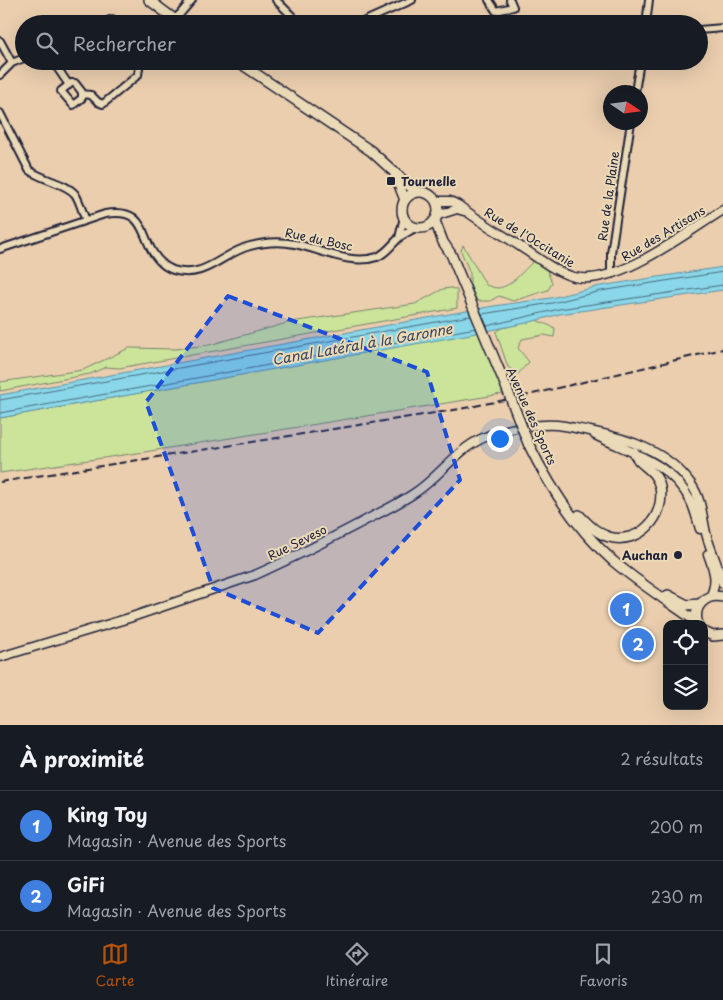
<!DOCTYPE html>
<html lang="fr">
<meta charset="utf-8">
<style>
:root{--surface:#171b24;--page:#20242c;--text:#f1f3f6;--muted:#9ea1a6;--line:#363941;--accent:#b45309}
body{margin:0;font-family:"Playpen Sans",sans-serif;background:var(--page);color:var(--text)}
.controls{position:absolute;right:15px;bottom:15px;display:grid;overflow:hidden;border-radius:10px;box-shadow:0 5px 20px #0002}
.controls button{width:45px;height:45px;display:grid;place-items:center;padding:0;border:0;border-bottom:1px solid var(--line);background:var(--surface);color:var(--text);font:25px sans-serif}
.compass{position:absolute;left:603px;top:85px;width:45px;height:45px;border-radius:50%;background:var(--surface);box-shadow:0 5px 20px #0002;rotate:103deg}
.you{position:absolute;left:499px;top:438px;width:18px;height:18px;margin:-12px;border:4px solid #fff;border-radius:50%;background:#1a73e8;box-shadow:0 0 0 8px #1a73e833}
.badge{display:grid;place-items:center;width:32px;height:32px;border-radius:50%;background:var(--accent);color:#fff;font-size:16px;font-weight:700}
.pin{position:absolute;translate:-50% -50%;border:2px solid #fff;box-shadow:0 1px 5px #0006}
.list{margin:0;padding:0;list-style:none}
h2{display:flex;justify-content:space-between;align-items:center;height:65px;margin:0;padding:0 20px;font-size:21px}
h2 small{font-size:16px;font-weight:400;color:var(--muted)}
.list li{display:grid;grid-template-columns:32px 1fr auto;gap:15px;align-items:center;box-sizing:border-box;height:70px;padding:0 20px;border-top:1px solid var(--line)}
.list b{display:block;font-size:19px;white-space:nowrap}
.list p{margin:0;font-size:16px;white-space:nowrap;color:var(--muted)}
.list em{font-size:16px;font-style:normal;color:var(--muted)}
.icon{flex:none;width:28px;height:28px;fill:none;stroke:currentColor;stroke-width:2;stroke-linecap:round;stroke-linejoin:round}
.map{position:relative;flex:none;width:723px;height:725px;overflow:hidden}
.search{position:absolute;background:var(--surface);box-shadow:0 5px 20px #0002;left:15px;right:15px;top:15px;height:55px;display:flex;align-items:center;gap:12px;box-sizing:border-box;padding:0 18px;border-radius:28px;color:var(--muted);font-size:19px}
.sheet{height:205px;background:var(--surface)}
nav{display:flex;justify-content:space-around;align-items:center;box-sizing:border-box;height:70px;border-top:1px solid var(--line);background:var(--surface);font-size:14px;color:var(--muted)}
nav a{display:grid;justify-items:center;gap:2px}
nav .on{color:var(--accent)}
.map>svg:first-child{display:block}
.green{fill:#cbe49a;stroke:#76836a}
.water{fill:#89d7e8;stroke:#608fa3}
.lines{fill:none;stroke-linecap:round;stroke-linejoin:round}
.shore{stroke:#4b6a80;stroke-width:1}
.minor-casing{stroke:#22223b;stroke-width:10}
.tertiary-casing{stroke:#22223b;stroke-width:11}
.secondary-casing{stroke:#22223b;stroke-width:12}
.minor{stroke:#ebdab7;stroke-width:6}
.tertiary{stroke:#ebdab7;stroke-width:8}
.secondary{stroke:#ebdab7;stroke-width:9}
.rail{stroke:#22223b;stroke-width:2;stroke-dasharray:8 4;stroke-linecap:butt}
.secondary-bridge-casing{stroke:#22223b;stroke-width:12;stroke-linecap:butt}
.secondary-bridge{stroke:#ebdab7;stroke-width:9}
.marked{fill:#1d4ed8;fill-opacity:0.2;stroke:#1d4ed8;stroke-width:4;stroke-dasharray:10 6;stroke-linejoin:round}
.poi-dot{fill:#22223b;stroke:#ebdab7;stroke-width:2}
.labels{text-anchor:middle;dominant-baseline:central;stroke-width:4;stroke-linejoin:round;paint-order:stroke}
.poi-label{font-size:12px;font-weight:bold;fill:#22223b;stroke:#ebdab7;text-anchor:start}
.street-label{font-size:12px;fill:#22223b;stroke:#ebdab7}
.water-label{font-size:14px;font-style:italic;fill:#37465e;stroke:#ebdab7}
</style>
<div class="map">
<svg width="723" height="725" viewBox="0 0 723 725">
<rect width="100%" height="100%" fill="#eaceae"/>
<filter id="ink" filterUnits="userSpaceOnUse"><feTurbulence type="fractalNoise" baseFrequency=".02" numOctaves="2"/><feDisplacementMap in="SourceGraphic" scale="10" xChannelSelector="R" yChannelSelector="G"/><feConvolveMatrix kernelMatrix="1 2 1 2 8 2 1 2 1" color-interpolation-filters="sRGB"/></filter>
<g filter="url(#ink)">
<path class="green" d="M463,245l23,40c3,1 9,3 12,3 14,-1 26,-19 36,-27l12,7 6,15 -4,7 -35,11 -14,-5 -9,5h-13l-7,-16v-12l-9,-22z
M451,288l6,2v18l-338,60 -13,-1 -16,7 -90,17v-9l83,-12 46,-22 46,1 34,-4 82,-23 124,-18 28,-15z
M536,320l19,8 -1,9 -10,-2 -22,4 -4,9 11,14 -11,12 -10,-7 -12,-35 6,-4z
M483,331l25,62 -364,59 -144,21v-55z"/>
<path class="water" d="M723,267v23l-163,24 -33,9 -56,11 -471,84v-23l494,-89 57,-8 49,-12z"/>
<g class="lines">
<path class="shore" d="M482,314l70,-11 49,-12 122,-19
M487,326l72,-17 164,-24
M0,400l470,-84
M0,413l476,-85"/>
<defs>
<path id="minor" d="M276,0l24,24
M489,0l7,11 17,-4 -3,-7
M101,24l11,-5 8,5
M168,24l12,-10 12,-14
M358,24l54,-24
M646,24l3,-24
M699,30l24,-2
M0,41l12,22
M54,61l2,5 13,19
M0,75l12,-12 12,-5
M71,83h4l7,9v6l-9,7 -12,-14z
M635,92l5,-31
M82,94l9,1 7,7 5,2 35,-29 2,-14
M0,113l29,57c13,10 37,13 46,24 5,7 7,18 11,26
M399,238l5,-21
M0,249l105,-35c47,-8 32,30 59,51 3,2 6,4 9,5 32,10 49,-17 77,-24 15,-4 30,-5 45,-2 26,5 55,22 82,13 10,-4 15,-13 23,-20 5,-4 11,-6 16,-10
M613,274l-2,-5v-16l20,-131"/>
<path id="tertiary" d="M436,201h14l8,4c19,15 42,28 63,42 16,10 34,25 53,30 43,10 113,-45 149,-67
M438,215l19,-6 7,2
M595,435c36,18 75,27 95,65 5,9 7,20 10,29
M708,554c6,16 10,28 2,43
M0,657l129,-39 126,-43c38,-17 75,-36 111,-55 17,-9 34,-17 50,-28 24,-16 40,-42 67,-54 22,-10 50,-14 74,-13 11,1 22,4 33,6 38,8 78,20 101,53 12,17 11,35 16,53 5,16 12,31 16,47"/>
<path id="secondary" d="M149,0l32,24
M237,61l134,90 45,41
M394,172l11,28
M402 210a18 18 0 1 1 36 0a18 18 0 1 1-36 0Z
M435,221l8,21 8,12 56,135
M528,443c21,43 49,86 85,118 26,22 56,41 84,61
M579,515c9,9 17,18 30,22 30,8 57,-20 51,-50 -4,-19 -23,-22 -26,-35
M668,595l19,10 13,-1
M698,624c-6,-18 8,-31 25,-27
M704,632l9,4 10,-1"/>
</defs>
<use href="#minor" class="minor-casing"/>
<use href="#tertiary" class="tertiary-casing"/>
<use href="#secondary" class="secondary-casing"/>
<use href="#minor" class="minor"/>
<use href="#tertiary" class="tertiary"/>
<use href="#secondary" class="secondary"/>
<path class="rail" d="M0,482l460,-73 64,-13 199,-47"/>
<defs>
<path id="secondary-bridge" d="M507,389l21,54"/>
</defs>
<use href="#secondary-bridge" class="secondary-bridge-casing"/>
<use href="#secondary-bridge" class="secondary-bridge"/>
</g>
</g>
<path class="marked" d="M228,296l199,76 33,108 -142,153 -105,-45 -67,-186z"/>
<g class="poi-dot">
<rect x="386" y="176" width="10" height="10" rx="2.5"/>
<circle cx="678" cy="555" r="5"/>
</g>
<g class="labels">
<g class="poi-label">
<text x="401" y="181">Tournelle</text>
<text x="668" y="555" text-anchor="end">Auchan</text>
</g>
<g class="street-label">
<text transform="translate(608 196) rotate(-82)">Rue de la Plaine</text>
<text transform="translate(663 233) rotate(-31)">Rue des Artisans</text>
<text transform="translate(530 237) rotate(31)">Rue de l'Occitanie</text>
<text transform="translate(319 239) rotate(12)">Rue du Bosc</text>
<text transform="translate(532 416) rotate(66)">Avenue des Sports</text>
<text transform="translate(297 542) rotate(-26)">Rue Seveso</text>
</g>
<g class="water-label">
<text transform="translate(362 344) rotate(-10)">Canal Latéral à la Garonne</text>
</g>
</g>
</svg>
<div class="controls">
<button><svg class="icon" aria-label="locate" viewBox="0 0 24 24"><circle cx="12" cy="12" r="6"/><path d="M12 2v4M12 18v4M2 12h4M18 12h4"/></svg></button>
<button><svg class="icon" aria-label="layers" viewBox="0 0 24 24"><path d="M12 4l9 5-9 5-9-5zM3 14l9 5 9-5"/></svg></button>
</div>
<svg class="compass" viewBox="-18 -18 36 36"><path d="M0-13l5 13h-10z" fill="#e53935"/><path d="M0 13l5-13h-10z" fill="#9ea1a6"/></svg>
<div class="you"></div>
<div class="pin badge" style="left:626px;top:609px;background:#3f7fe0">1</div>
<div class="pin badge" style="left:638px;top:644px;background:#3f7fe0">2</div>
<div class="search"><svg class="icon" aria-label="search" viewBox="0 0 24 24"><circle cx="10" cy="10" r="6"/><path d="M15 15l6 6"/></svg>Rechercher</div>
</div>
<section class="sheet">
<h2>À proximité<small>2 résultats</small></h2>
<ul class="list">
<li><span class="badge" style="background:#3f7fe0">1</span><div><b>King Toy</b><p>Magasin · Avenue des Sports</p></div><em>200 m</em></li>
<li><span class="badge" style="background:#3f7fe0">2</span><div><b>GiFi</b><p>Magasin · Avenue des Sports</p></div><em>230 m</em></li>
</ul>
</section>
<nav>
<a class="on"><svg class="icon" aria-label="map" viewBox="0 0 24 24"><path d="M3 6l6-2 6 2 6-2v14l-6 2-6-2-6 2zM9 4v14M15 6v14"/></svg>Carte</a>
<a><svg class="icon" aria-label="directions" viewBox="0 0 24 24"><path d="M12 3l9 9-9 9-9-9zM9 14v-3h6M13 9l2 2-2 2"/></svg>Itinéraire</a>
<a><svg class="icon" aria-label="saved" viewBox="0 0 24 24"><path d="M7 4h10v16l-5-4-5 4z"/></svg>Favoris</a>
</nav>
